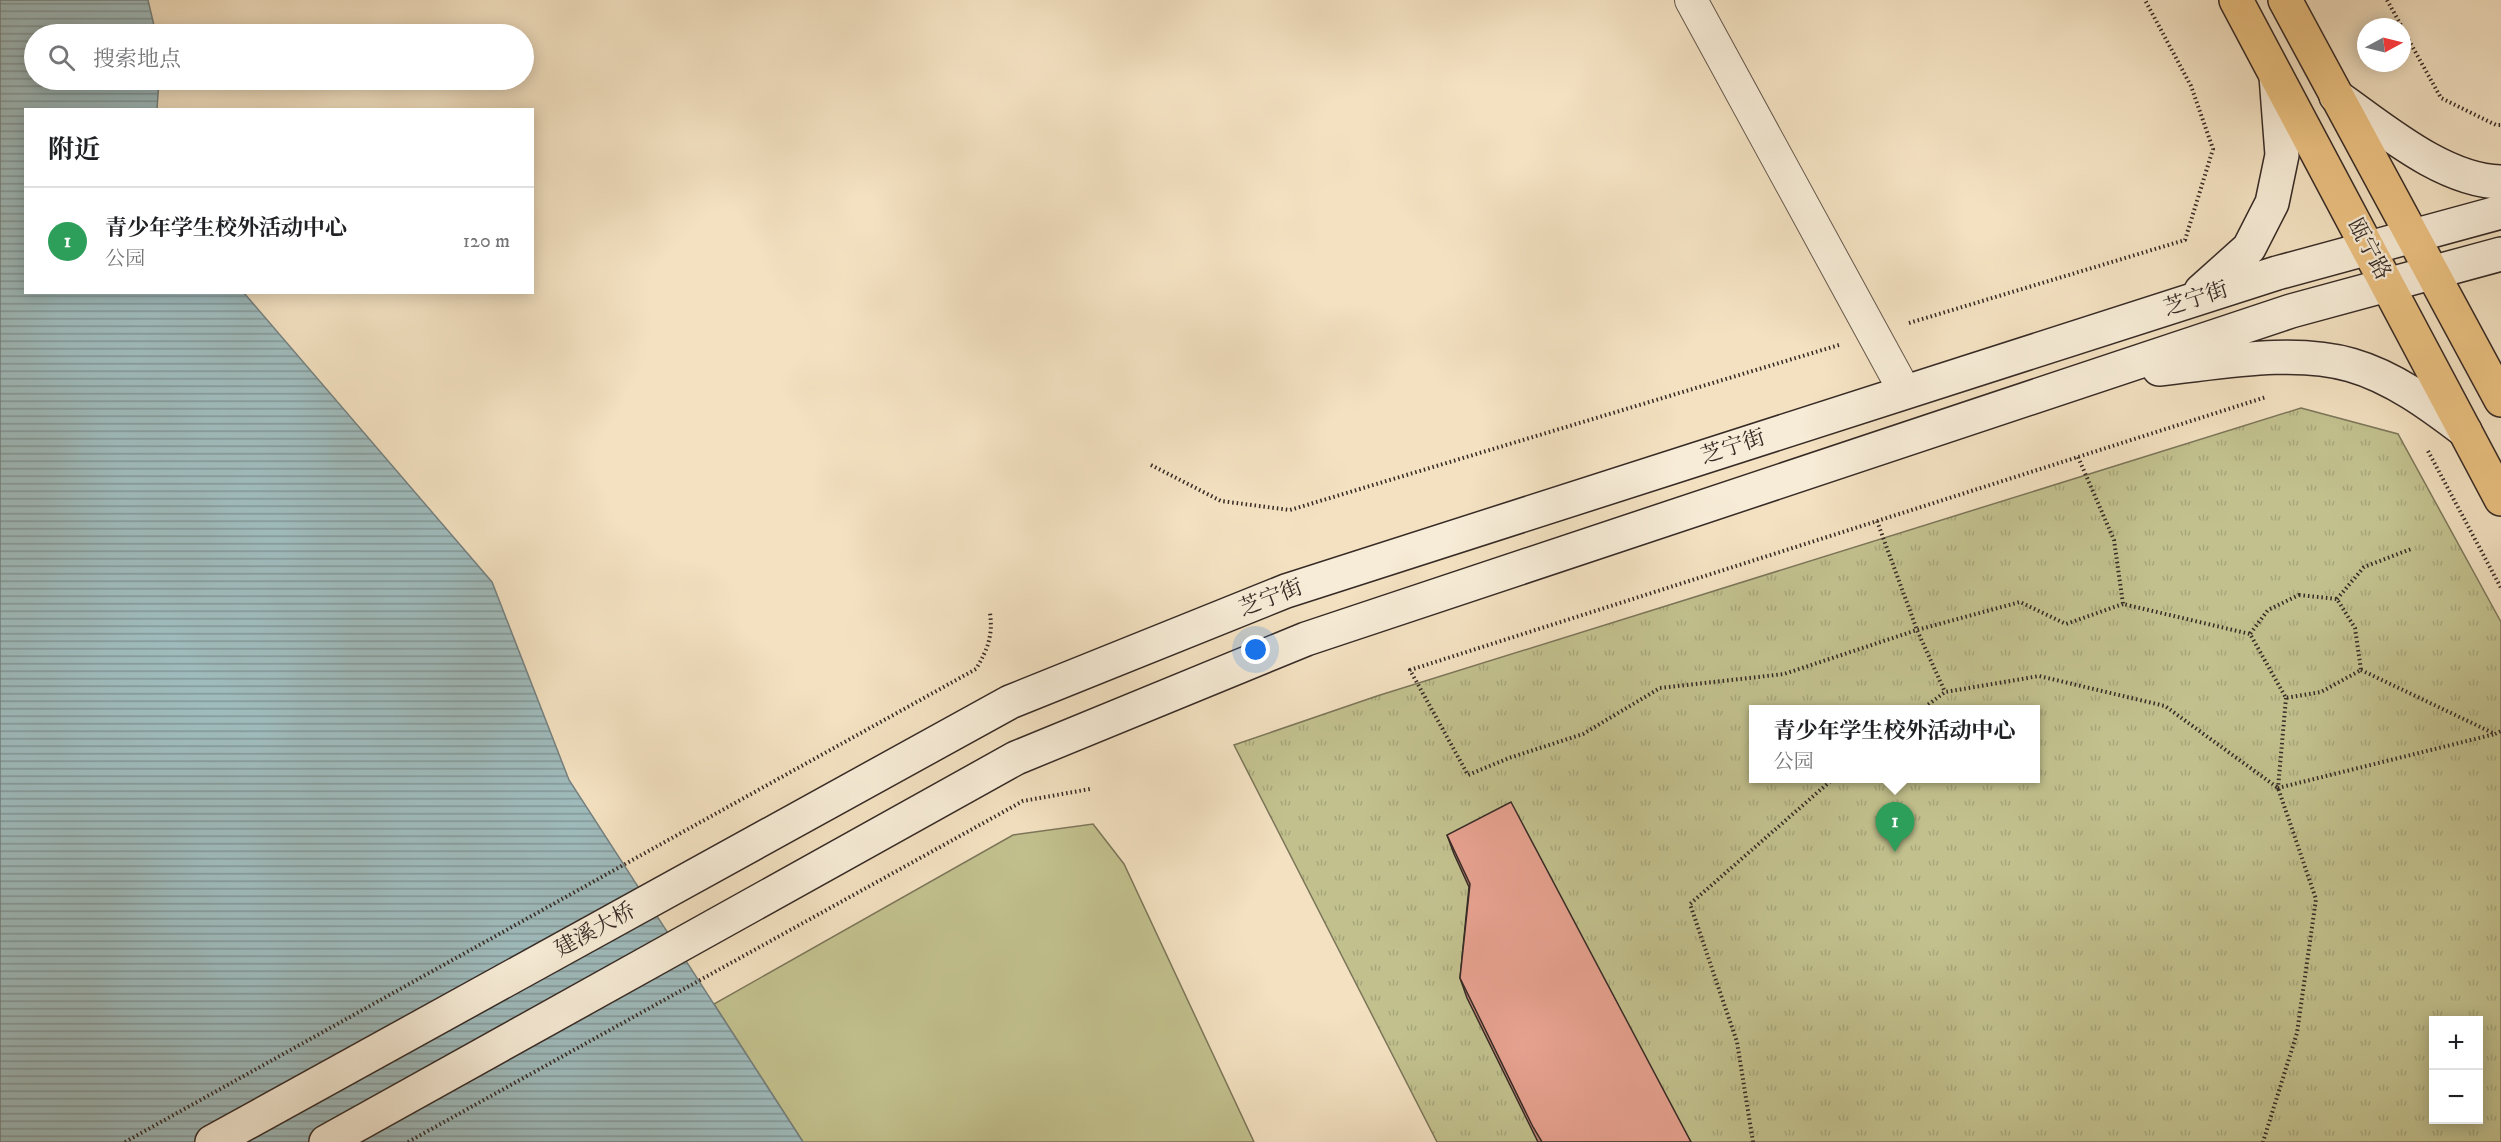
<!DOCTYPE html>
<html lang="zh">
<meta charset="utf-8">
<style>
:root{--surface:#fff;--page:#f6f6f6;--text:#202124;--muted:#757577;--line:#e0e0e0;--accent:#8f2418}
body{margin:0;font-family:"IM FELL DW Pica","Noto Serif SC",serif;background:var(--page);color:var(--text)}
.controls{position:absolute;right:18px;bottom:18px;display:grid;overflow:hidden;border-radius:0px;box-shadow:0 3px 15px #0003}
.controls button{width:54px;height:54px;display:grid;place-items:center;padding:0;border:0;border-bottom:2px solid var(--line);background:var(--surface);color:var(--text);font:30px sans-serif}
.compass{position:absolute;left:2357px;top:18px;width:54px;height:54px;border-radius:50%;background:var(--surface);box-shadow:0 3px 15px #0003;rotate:83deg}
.you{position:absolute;left:1256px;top:650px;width:21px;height:21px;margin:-15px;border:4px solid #fff;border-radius:50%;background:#1a73e8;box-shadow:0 0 0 9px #1a73e833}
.badge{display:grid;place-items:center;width:39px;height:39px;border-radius:50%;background:var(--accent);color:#fff;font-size:20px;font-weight:700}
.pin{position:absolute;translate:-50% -50px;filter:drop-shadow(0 2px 3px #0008)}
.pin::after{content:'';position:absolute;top:32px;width:21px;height:18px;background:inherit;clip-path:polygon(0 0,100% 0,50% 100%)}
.popup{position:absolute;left:1749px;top:705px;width:291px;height:78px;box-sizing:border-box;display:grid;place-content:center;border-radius:0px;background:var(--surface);filter:drop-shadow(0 2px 4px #0005);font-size:20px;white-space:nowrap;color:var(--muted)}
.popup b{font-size:22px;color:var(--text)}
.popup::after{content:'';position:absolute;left:50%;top:100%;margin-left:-12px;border:12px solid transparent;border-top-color:var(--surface)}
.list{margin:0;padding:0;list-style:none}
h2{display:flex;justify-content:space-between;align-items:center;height:78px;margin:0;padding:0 24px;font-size:26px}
h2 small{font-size:20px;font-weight:400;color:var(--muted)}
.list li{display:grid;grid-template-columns:39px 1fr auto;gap:18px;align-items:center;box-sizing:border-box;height:108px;padding:0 24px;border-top:2px solid var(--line)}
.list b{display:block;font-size:22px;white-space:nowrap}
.list p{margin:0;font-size:20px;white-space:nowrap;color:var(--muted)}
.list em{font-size:20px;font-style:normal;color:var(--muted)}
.icon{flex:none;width:33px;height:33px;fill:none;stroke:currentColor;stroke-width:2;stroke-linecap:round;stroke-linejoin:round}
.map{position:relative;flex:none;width:2501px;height:1142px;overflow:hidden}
.search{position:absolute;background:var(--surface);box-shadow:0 3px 15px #0003;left:24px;top:24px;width:510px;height:66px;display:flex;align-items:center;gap:15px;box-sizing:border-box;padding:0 21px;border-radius:33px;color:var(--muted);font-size:22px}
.panel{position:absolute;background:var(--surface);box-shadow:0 3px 15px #0003;left:24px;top:108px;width:510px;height:186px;border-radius:0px}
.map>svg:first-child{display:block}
.grass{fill:#c2c18e;stroke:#7c765a;stroke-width:1.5}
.park{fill:url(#park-tufts);stroke:#7c765a;stroke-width:1.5;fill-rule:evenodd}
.water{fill:url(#water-rules);stroke:#758180;stroke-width:1.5}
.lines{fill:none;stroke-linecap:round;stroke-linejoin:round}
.minor-casing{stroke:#66584d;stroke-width:34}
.secondary-casing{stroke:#372b26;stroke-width:36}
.trunk-casing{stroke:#372b26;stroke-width:36}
.path{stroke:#372b26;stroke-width:4;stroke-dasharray:1.5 3;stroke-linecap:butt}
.minor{stroke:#f7ecd7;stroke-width:32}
.secondary{stroke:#f7ecd7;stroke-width:33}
.trunk{stroke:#eac080;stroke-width:33}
.wall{fill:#c68a7b;stroke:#372b26;stroke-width:1.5}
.building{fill:#e6a18f;stroke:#372b26;stroke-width:1.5}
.labels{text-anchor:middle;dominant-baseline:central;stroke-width:4.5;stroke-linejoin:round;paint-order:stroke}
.street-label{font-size:22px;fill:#372b26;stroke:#f7ecd7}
</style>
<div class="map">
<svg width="2501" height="1142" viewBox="0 0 2501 1142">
<defs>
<pattern id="park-tufts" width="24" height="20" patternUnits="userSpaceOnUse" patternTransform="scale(1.5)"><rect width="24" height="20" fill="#c2c18e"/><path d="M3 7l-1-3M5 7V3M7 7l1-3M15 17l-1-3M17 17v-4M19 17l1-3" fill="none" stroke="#a7a67a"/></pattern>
<pattern id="water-rules" width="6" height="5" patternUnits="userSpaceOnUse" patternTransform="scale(1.5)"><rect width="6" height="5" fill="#9fbbbc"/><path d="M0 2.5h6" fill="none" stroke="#829899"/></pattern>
</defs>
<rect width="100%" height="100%" fill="#f3e1c1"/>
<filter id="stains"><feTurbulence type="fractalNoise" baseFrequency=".00333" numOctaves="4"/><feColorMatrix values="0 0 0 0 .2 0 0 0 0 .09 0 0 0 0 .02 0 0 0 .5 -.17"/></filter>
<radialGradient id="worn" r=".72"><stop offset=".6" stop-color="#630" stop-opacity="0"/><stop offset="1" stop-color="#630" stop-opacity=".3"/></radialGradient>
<path class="grass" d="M1093,824l31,40 130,278h-451l-89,-138 299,-169z"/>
<path class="park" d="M2301,408l97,26 103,188v520h-1064l-203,-397 143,-49zM1754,710h282v68h-282zM2434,1020h44v100h-44z"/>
<path class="water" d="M0,0h148l8,34h-122v46h125l-2,29 -131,1v182l218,1 248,289 77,198 234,362h-803z"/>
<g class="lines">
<defs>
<path id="minor" d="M1691,0l214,392"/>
<path id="secondary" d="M2336,96c46,32 107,85 165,86
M2201,291l48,-43 23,-45 10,-48 -6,-79
M2159,369c59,-6 135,-21 192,-4 42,12 80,40 114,66
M212,1142l798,-440 276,-111 991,-318 224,-61
M326,1142l690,-384 290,-119 985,-328 210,-57"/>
<path id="trunk" d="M2236,0l265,499
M2285,0l216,400"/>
</defs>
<use href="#minor" class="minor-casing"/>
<use href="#secondary" class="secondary-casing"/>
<use href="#trunk" class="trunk-casing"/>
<path class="path" d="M2387,0l15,27
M2402,28l39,70 55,27h5
M1909,323l276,-83 28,-91 -22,-63 -46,-86
M2428,451l73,137
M2078,457l36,83 9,64 127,30
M1151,465l70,36 69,9 549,-165
M1877,521l40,109 28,62
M2299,595l38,4 18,29 6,42 -40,22 -35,6 -36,-64 18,-24z
M2337,599l27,-32 47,-18
M2123,604l-57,20 -46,-22 -103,28 -133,44 -124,14 -77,46 -74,24 -41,17 -58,-105 856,-273
M2361,670l134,64 6,-3
M2286,698l-8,90 217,-54
M1921,710l24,-18 94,-16 126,30 113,82 38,111 -19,134 -34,109
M125,1142l851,-473c12,-20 17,-34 14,-56
M408,1142l615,-341 67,-12
M1753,1142l-16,-100 -47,-138 144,-126"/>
<use href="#minor" class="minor"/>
<use href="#secondary" class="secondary"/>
<use href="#trunk" class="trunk"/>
</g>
<path class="wall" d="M1447,835l244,307h-153l-71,-144 -7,-20 9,-91 -15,-33z"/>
<path class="building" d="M1511,802l180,340h-149l-9,-15 -73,-149 10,-94 -23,-49z"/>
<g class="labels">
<g class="street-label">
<text transform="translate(2369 249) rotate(62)">瓯宁路</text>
<text transform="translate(2196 299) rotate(-18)">芝宁街</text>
<text transform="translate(1733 447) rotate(-18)">芝宁街</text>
<text transform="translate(1271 598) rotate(-21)">芝宁街</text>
<text transform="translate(595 930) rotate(-29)">建溪大桥</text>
</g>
</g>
<rect width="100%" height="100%" filter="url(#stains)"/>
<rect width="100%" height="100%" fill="url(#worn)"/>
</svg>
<div class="controls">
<button>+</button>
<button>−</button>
</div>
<svg class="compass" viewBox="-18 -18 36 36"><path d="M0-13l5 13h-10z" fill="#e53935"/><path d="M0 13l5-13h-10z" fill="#757577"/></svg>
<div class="you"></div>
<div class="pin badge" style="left:1895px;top:852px;background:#2e9e5b">1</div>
<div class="popup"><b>青少年学生校外活动中心</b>公园</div>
<div class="search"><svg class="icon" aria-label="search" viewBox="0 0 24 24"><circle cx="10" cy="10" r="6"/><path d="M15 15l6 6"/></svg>搜索地点</div>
<section class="panel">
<h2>附近<small></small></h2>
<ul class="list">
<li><span class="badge" style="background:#2e9e5b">1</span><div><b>青少年学生校外活动中心</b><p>公园</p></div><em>120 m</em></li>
</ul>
</section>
</div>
